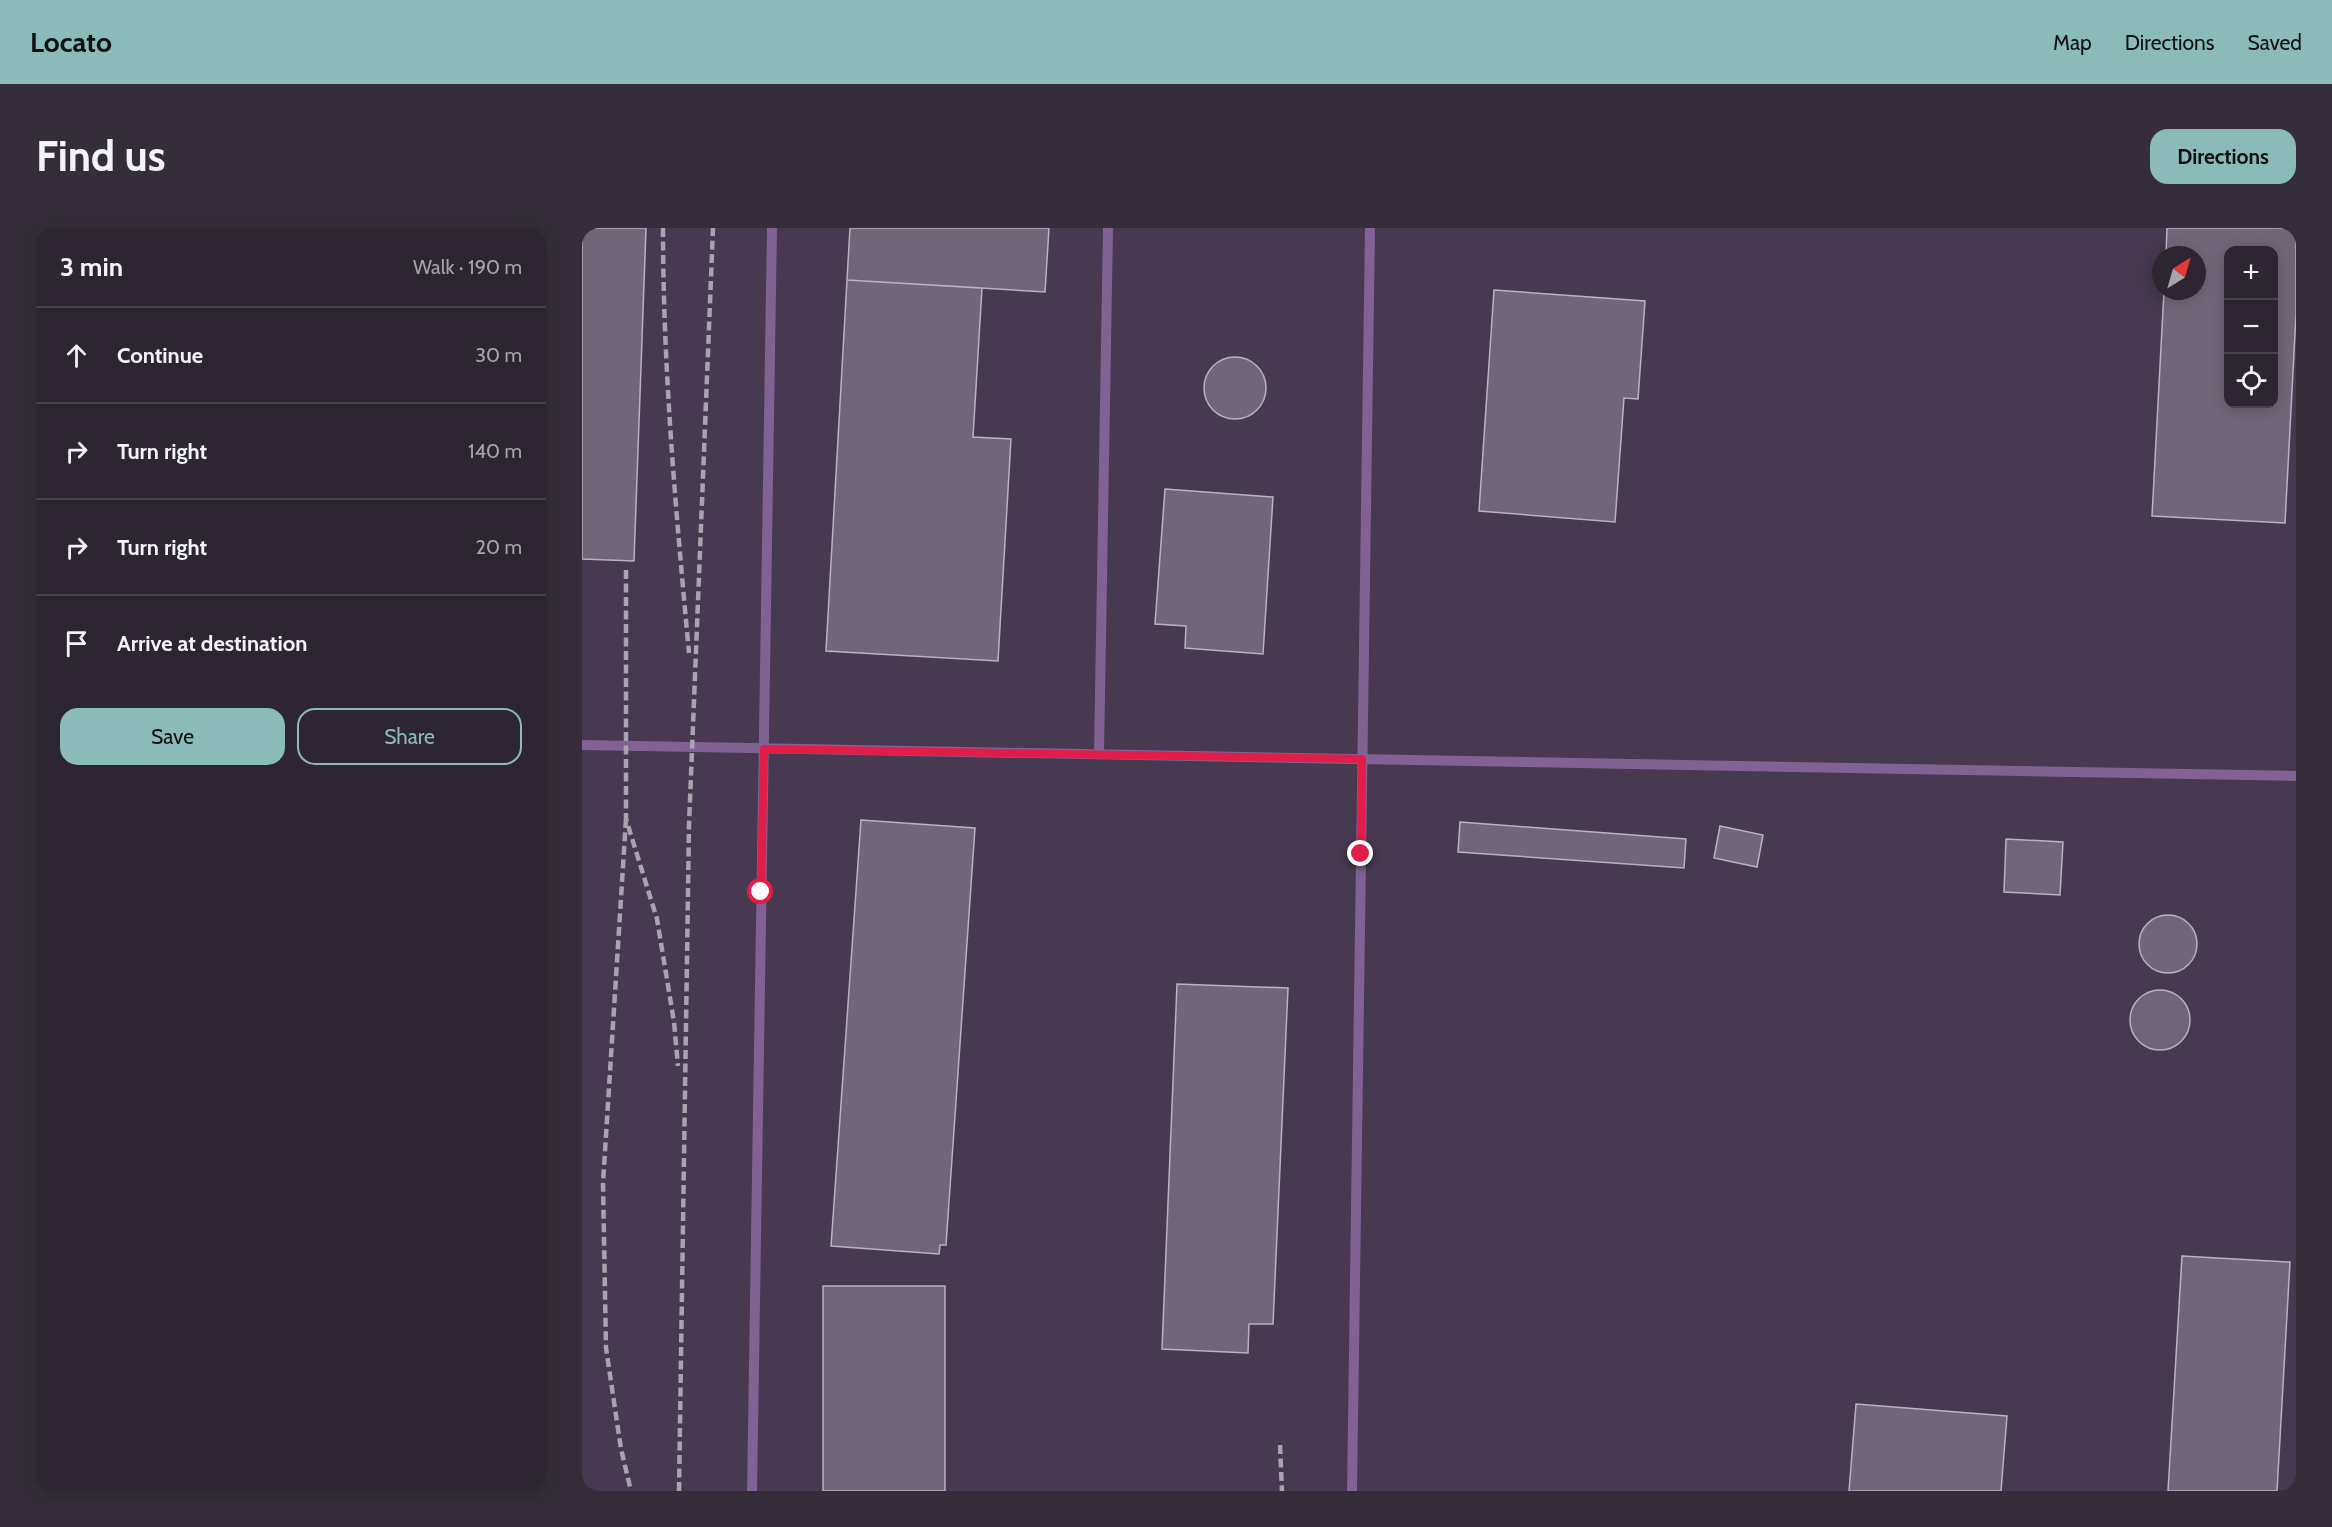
<!DOCTYPE html>
<meta charset="utf-8">
<style>
:root{--surface:#2d2632;--page:#352e3a;--text:#f1f3f6;--muted:#a7a5ac;--line:#48434d;--accent:#8bbbb9}
body{margin:0;font-family:Cabin,sans-serif;background:var(--page);color:var(--text)}
.controls{position:absolute;right:18px;top:18px;display:grid;overflow:hidden;border-radius:12px;box-shadow:0 3px 15px #0003}
.controls button{width:54px;height:54px;display:grid;place-items:center;padding:0;border:0;border-bottom:2px solid var(--line);background:var(--surface);color:var(--text);font:30px sans-serif}
.compass{position:absolute;left:1570px;top:18px;width:54px;height:54px;border-radius:50%;background:var(--surface);box-shadow:0 3px 15px #0003;rotate:37deg}
.stop{position:absolute;width:18px;height:18px;margin:-14px;border:4px solid #e11d48;border-radius:50%;background:#fff}
.stop.end{background:#e11d48;border-color:#fff;box-shadow:0 2px 6px #0008}
.list{margin:0;padding:0;list-style:none}
h2{display:flex;justify-content:space-between;align-items:center;height:78px;margin:0;padding:0 24px;font-size:26px}
h2 small{font-size:20px;font-weight:400;color:var(--muted)}
.list li{display:grid;grid-template-columns:39px 1fr auto;gap:18px;align-items:center;box-sizing:border-box;height:96px;padding:0 24px;border-top:2px solid var(--line)}
.list b{display:block;font-size:22px;white-space:nowrap}
.list em{font-size:20px;font-style:normal;color:var(--muted)}
.actions{display:flex;gap:12px;padding:18px 24px}
.actions a{flex:1;padding:14px 0;border:2px solid var(--accent);border-radius:18px;text-align:center;font-size:21px;color:var(--accent)}
.actions .main{background:var(--accent);color:#111}
.icon{flex:none;width:33px;height:33px;fill:none;stroke:currentColor;stroke-width:2;stroke-linecap:round;stroke-linejoin:round}
.map{position:relative;flex:none;width:1714px;height:1263px;overflow:hidden;border-radius:18px}
header{display:flex;align-items:center;gap:36px;box-sizing:border-box;height:84px;padding:0 30px;background:var(--accent);color:#111}
header strong{font-size:28px}
nav{display:flex;gap:33px;margin-inline-start:auto;font-size:21px}
.intro{display:flex;align-items:center;justify-content:space-between;box-sizing:border-box;height:144px;padding:0 36px}
h1{margin:0;font-size:42px}
.button{padding:15px 27px;border-radius:18px;background:var(--accent);color:#111;font-size:21px;font-weight:700}
main{display:flex;gap:36px;padding:0 36px}
aside{flex:1;background:var(--surface);border-radius:18px;box-shadow:0 3px 15px #0003}
.map>svg:first-child{display:block}
.built{fill:#47394f;fill-rule:evenodd}
.building{fill:#716678;stroke:#bdb0c4;stroke-width:1.5;fill-rule:evenodd}
.lines{fill:none;stroke-linecap:round;stroke-linejoin:round}
.lane{stroke:#826194;stroke-width:10}
.rail{stroke:#aaa2ae;stroke-width:4.5;stroke-dasharray:9 4.5;stroke-linecap:butt}
.route{stroke:#e11d48;stroke-width:8}
</style>
<header>
<strong>Locato</strong>
<nav><a>Map</a><a>Directions</a><a>Saved</a></nav>
</header>
<div class="intro"><h1>Find us</h1><a class="button">Directions</a></div>
<main>
<aside>
<h2>3 min<small>Walk · 190 m</small></h2>
<ul class="list">
<li><svg class="icon" aria-label="ahead" viewBox="0 0 24 24"><path d="M12 20V5M6 11l6-6 6 6"/></svg><div><b>Continue</b></div><em>30 m</em></li>
<li><svg class="icon" aria-label="right" viewBox="0 0 24 24"><path d="M7 20v-9h11M14 6l5 5-5 5"/></svg><div><b>Turn right</b></div><em>140 m</em></li>
<li><svg class="icon" aria-label="right" viewBox="0 0 24 24"><path d="M7 20v-9h11M14 6l5 5-5 5"/></svg><div><b>Turn right</b></div><em>20 m</em></li>
<li><svg class="icon" aria-label="arrive" viewBox="0 0 24 24"><path d="M6 21V4h12l-3 4 3 4H6"/></svg><div><b>Arrive at destination</b></div></li>
</ul>
<div class="actions"><a class="main">Save</a><a>Share</a></div>
</aside>
<div class="map">
<svg width="1714" height="1263" viewBox="0 0 1714 1263">
<rect width="100%" height="100%" fill="#3c3242"/>
<path class="built" d="M0,0h1714v1263h-1714zM1646,22h46v154h-46zM1579,27h36v36h-36z"/>
<path class="building" d="M0,0h64l-12,333 -52,-2z
M268,0h199l-4,64 -198,-12z
M1585,0h129v87l-11,208 -133,-7 12,-225h33v-36h-31zM1646,22h46v154h-46z
M265,52l135,8 -9,149 38,2 -13,222 -172,-10z
M912,62l151,11 -7,98 -14,-1 -9,124 -136,-11z
M622 160a31 31 0 1 1 62 0a31 31 0 1 1-62 0Z
M583,261l108,8 -10,157 -78,-6 1,-22 -31,-2z
M279,592l114,8 -29,417h-6l-1,9 -108,-8z
M878,594l226,17 -2,29 -226,-16z
M1138,598l43,9 -6,32 -43,-9z
M1424,611l57,3 -3,53 -56,-3z
M1557 716a29 29 0 1 1 58 0a29 29 0 1 1-58 0Z
M595,756l111,4 -15,336h-24l-1,29 -86,-4z
M1548 792a30 30 0 1 1 60 0a30 30 0 1 1-60 0Z
M1600,1028l108,6 -13,229h-109z
M241,1058h122v205h-122z
M1274,1176l151,12 -6,75h-152z"/>
<g class="lines">
<path class="lane" d="M0,517l1714,31
M517,526l9,-526
M170,1263l20,-1263
M770,1263l18,-1263"/>
<path class="rail" d="M81,0c0,142 13,284 26,425
M44,342v249l31,100 17,103 4,44
M44,591l-23,364 3,165 15,101 10,42
M698,1217l2,46
M97,1263l10,-666 24,-597"/>
</g>
<g class="lines">
<path class="route" d="M179,664l3,-143 598,10 -1,95"/>
</g>
</svg>
<div class="controls">
<button>+</button>
<button>−</button>
<button><svg class="icon" aria-label="locate" viewBox="0 0 24 24"><circle cx="12" cy="12" r="6"/><path d="M12 2v4M12 18v4M2 12h4M18 12h4"/></svg></button>
</div>
<svg class="compass" viewBox="-18 -18 36 36"><path d="M0-13l5 13h-10z" fill="#e53935"/><path d="M0 13l5-13h-10z" fill="#a7a5ac"/></svg>
<div class="stop" style="left:179px;top:664px"></div>
<div class="stop end" style="left:779px;top:626px"></div>
</div>
</main>
